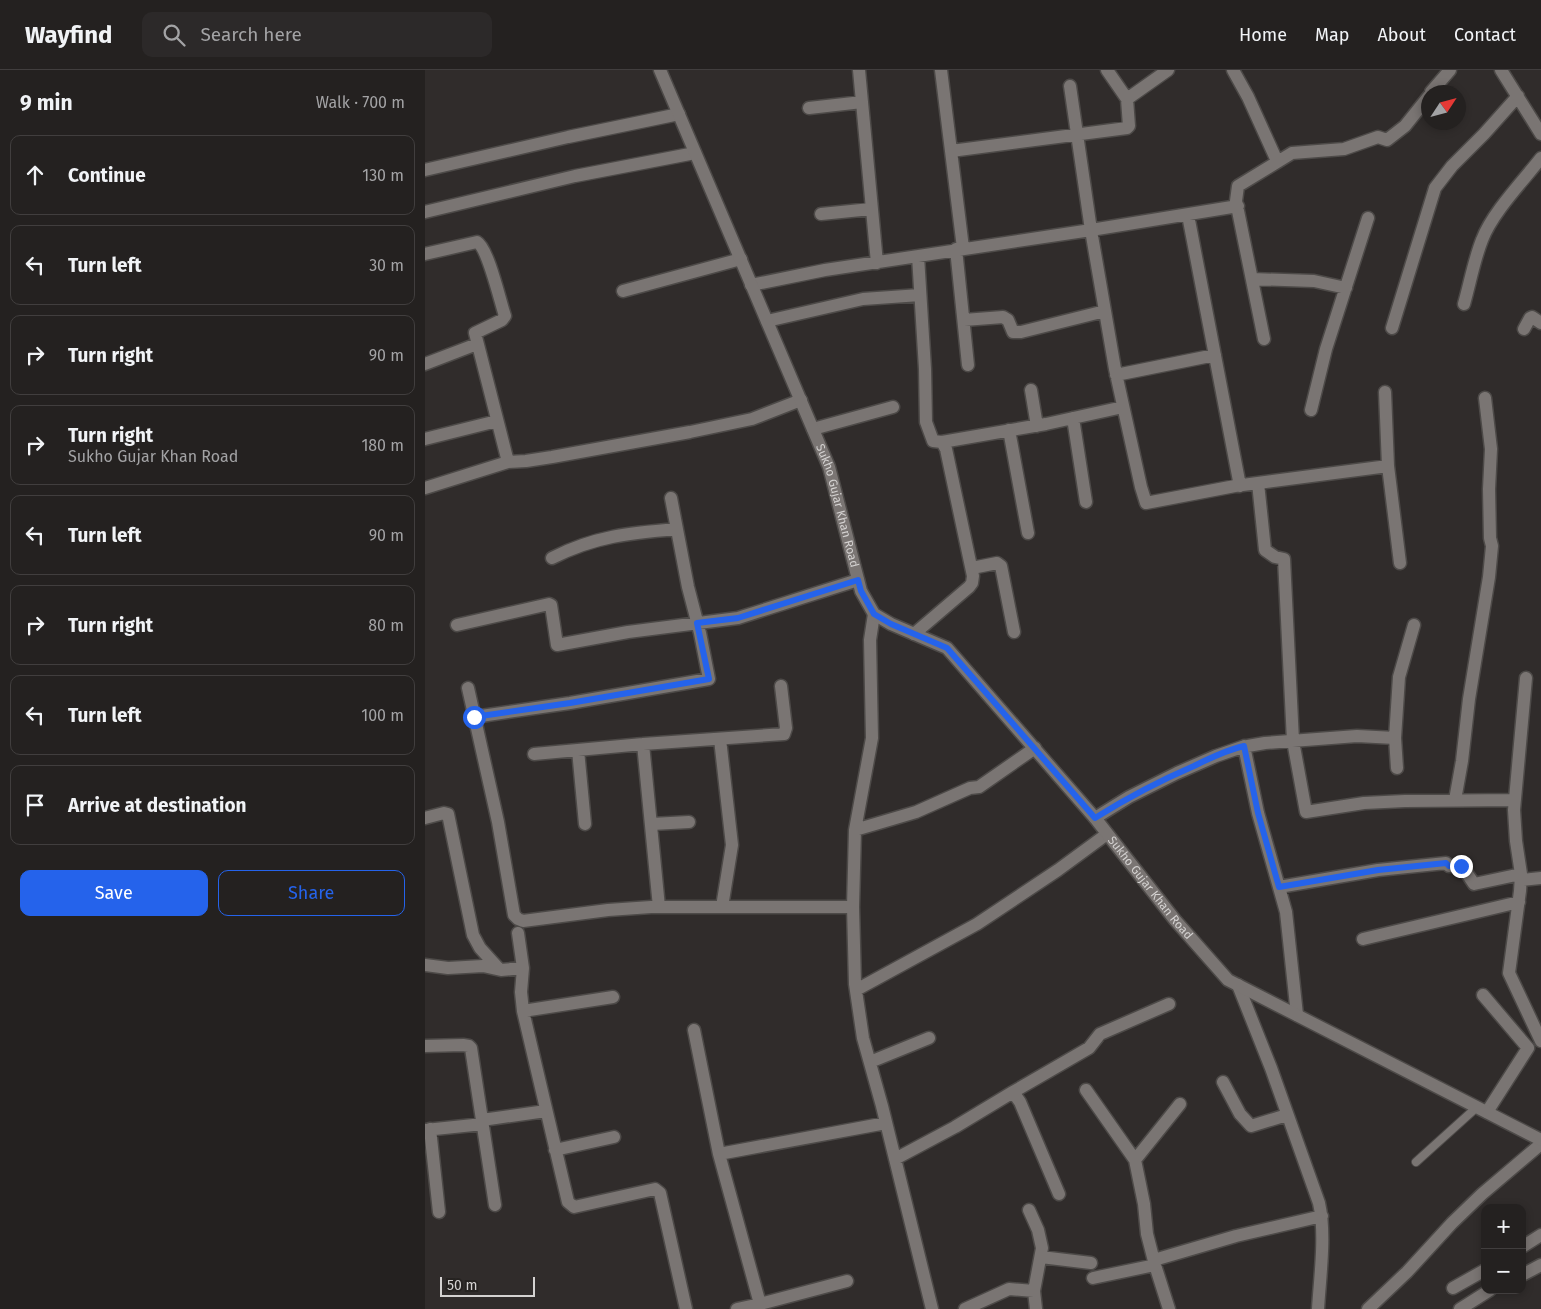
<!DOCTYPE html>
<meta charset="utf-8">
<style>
:root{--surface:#242120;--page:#2c2929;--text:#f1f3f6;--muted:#a3a3a5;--line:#413e3e;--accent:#2563eb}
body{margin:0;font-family:"Fira Sans",sans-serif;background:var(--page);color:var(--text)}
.controls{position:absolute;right:15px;bottom:15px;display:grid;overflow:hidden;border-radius:10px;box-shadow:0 2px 8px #0003}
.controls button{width:45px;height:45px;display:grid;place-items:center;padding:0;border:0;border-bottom:1px solid var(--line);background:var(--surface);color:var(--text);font:25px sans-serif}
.compass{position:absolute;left:996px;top:15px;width:45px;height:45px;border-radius:50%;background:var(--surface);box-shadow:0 2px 8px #0003;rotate:54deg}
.scale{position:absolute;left:15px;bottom:12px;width:95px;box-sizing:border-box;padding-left:5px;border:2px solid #d4d2d1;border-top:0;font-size:14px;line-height:18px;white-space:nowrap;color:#d4d2d1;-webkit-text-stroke:4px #262321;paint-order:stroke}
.stop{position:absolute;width:15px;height:15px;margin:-11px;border:4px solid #2563eb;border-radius:50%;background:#fff}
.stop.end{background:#2563eb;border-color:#fff;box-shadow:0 1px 5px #0008}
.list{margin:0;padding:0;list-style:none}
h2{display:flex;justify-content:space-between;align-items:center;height:65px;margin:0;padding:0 20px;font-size:21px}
h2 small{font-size:16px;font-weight:400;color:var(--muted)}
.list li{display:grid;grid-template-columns:32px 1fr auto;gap:15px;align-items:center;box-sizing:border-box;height:80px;margin:0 10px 10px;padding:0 10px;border:1px solid var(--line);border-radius:10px}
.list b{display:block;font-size:19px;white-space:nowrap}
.list p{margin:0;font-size:16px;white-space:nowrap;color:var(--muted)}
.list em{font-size:16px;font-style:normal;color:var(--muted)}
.actions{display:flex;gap:10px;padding:15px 20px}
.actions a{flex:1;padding:11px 0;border:1px solid var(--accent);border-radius:10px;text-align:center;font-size:18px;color:var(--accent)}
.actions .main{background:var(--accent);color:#fff}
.icon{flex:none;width:28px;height:28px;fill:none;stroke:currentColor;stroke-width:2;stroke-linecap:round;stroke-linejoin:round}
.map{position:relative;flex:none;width:1116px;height:1239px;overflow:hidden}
header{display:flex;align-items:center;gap:30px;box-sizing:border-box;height:70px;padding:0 25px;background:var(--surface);border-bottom:1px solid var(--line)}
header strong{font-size:24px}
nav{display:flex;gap:28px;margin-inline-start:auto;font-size:18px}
.search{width:350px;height:45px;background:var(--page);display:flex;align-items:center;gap:12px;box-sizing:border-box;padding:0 18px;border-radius:10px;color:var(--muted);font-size:19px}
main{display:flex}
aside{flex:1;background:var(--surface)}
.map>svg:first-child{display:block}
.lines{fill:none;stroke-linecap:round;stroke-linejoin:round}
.lane-casing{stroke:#4d4a48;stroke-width:10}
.street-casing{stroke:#4d4a48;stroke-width:15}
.secondary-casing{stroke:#4d4a48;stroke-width:15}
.lane{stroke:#7a7573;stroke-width:8}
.street{stroke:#7a7573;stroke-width:12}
.secondary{stroke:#7a7573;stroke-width:12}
.route{stroke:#2563eb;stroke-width:6}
.labels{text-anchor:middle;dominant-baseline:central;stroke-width:4;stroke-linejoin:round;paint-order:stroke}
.street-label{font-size:12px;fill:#d4d2d1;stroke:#262321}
</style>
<header>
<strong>Wayfind</strong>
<div class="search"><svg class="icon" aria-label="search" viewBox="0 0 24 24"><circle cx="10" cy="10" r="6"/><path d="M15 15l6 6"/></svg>Search here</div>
<nav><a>Home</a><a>Map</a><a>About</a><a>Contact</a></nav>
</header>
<main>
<aside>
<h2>9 min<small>Walk · 700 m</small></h2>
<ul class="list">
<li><svg class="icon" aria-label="ahead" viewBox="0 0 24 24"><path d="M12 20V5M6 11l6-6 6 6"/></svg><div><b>Continue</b></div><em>130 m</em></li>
<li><svg class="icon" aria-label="left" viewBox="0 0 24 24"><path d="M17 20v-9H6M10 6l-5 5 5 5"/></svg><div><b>Turn left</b></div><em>30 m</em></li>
<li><svg class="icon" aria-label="right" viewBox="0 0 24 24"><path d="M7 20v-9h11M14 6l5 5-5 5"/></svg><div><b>Turn right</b></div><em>90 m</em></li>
<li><svg class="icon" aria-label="right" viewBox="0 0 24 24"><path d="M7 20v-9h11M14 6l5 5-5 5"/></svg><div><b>Turn right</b><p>Sukho Gujar Khan Road</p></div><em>180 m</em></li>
<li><svg class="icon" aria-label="left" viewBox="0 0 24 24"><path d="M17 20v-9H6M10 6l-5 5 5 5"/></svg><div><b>Turn left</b></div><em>90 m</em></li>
<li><svg class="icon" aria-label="right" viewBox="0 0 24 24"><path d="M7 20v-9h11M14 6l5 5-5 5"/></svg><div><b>Turn right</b></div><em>80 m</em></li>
<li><svg class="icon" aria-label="left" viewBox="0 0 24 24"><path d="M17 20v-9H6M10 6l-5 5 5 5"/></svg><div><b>Turn left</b></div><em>100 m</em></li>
<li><svg class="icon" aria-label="arrive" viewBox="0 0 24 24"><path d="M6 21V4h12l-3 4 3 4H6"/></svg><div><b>Arrive at destination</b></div></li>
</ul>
<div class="actions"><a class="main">Save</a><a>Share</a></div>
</aside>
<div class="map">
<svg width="1116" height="1239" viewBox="0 0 1116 1239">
<rect width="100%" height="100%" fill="#302c2b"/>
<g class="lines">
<defs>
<path id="lane" d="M991,1092l61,-55"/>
<path id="street" d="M434,0l18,193
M516,0l22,178
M808,0l15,27 29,64
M1076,0l40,64
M645,16l21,144 24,139 26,118 5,16 89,-17 153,-20
M1006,22l19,-22
M702,29l41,-29
M384,38l53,-6
M526,81l176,-23 2,-2 -2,-27 -20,-29
M0,100l143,-33 111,-23
M0,142l150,-36 120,-23
M396,144l50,-5
M763,145l52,271
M531,179l12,116
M0,184l52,-12c11,6 23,59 28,74l-3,4 -27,13 33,129
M827,209l62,2 32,7
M326,215l74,-15 266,-40 147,-24
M198,221l118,-32
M1039,234c6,-21 10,-44 18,-64 10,-27 41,-59 59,-82
M539,250l39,-3 5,3 5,12h8l84,-21
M342,251l96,-22 57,-4
M967,258l43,-140 17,-22 32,-32 34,-38
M1099,259l6,-11 2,-1 9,6
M839,269l-28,-138 2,-15 54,-33 52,-4 34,-12 9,3 18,-14 24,-30
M0,294l52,-20
M691,305l99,-20
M606,320l6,36
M960,322l3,74 12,97
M886,340l15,-61 42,-131
M648,348l13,84
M388,359l80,-22
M584,360l19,103
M0,369l72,-18
M517,372l104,-18 77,-17
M833,413l7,67 10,7 9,2 9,182 13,71 58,-9 41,-2 110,-1
M0,418l83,-26 18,-1 26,-4 138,-25 62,-13 49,-19
M127,488c43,-22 78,-25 125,-29
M547,498l25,-5 4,3 13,66
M449,544l-4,26 2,98 -17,92 -2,77 2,77 8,54 19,68 50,203
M32,555l92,-21 2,1 6,40 71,-13 110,-14 120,-38
M489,564l55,-47 3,-4 1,-7 -27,-127 -4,-7 -9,-1 -7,-19 -1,-53 -7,-113
M1101,608l-12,132 2,31 5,33 -1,17 -11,82 32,68
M43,618l30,134 16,93 4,4 5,2 85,-11 43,-3h202
M49,647l96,-14 139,-24 -9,-46 -12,-46 -17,-89
M295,669l12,106 -10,62
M218,674l16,163
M819,676l14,67 28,99 11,103
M153,680l7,74
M109,684l109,-10 141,-10 2,-6 -5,-42
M972,698l-2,-30 4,-61 15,-52
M1030,730l7,-39 7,-62 20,-122 3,-31 -2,-8 -1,-49 2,-40 -6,-51
M0,748l19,-5 4,1 25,121 7,13 19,21
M670,748l34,-21 48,-24 39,-17 26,-9 23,-4 92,-7 38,2
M227,754l37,-2
M430,760l61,-18 54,-24 9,-1 56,-39
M1096,810l20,-2
M854,817l99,-17 68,-7 3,3h13l12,18 47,-10
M93,863l5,35 -2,24 2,19 45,191 6,5 81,-18 5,4 26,116
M938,869l156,-37
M0,895l23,3 35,-2 18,4 22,-2
M813,915l33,83 48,135c7,31 1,73 -1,106
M431,920l121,-66 81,-54 49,-36
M1058,925l45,53 -41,64
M98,941l90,-14
M269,960l25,124 41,150 87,-23
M0,976l38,-1 6,1 2,2 24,157
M445,992l59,-24
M798,1012l17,32 11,12 36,-11
M661,1020l49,70
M588,1022l76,-44 11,-14 69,-30
M57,1050l64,-9
M5,1059l9,83
M0,1060l58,-6
M130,1080l59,-13
M294,1084l167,-31
M470,1089l60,-32 58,-35 7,10 39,92
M604,1140l9,20 4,18 -8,43 2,18
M1097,1177l19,-12
M616,1187l50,6
M729,1190l82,-24 86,-20
M1097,1205l19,-10
M668,1208l62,-13
M1028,1218l32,-18
M312,1239l23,-5
M540,1239l44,-20 25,2
M744,1239l-14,-44 -8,-31 -3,-30 -9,-44 45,-56
M943,1239l39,-37 45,-49 30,-29 59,-50
M1035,1239l30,-19"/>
<g id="secondary">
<path id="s1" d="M235,0l169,397 32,124 13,23 17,10 56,24 148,170 80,102 53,60 313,160"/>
</g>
</defs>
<use href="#lane" class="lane-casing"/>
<use href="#street" class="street-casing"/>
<use href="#secondary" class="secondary-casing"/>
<use href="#lane" class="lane"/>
<use href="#street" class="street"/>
<use href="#secondary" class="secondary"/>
</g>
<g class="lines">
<path class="route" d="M49,647l96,-14 139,-24 -12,-56 41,-5 120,-38 3,11 13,23 17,10 56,24 148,170c32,-20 64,-37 99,-52 16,-8 33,-16 50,-20l14,67 21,74 99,-17 68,-7 3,3h12"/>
</g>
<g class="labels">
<g class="street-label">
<text stroke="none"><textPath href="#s1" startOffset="471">Sukho Gujar Khan Road</textPath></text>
<text stroke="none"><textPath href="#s1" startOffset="981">Sukho Gujar Khan Road</textPath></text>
</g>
</g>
</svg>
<div class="controls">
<button>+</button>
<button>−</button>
</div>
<svg class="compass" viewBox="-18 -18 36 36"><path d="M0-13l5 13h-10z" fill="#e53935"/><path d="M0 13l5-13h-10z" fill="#a3a3a5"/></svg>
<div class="scale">50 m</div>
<div class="stop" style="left:49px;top:647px"></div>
<div class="stop end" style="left:1036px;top:796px"></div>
</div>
</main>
